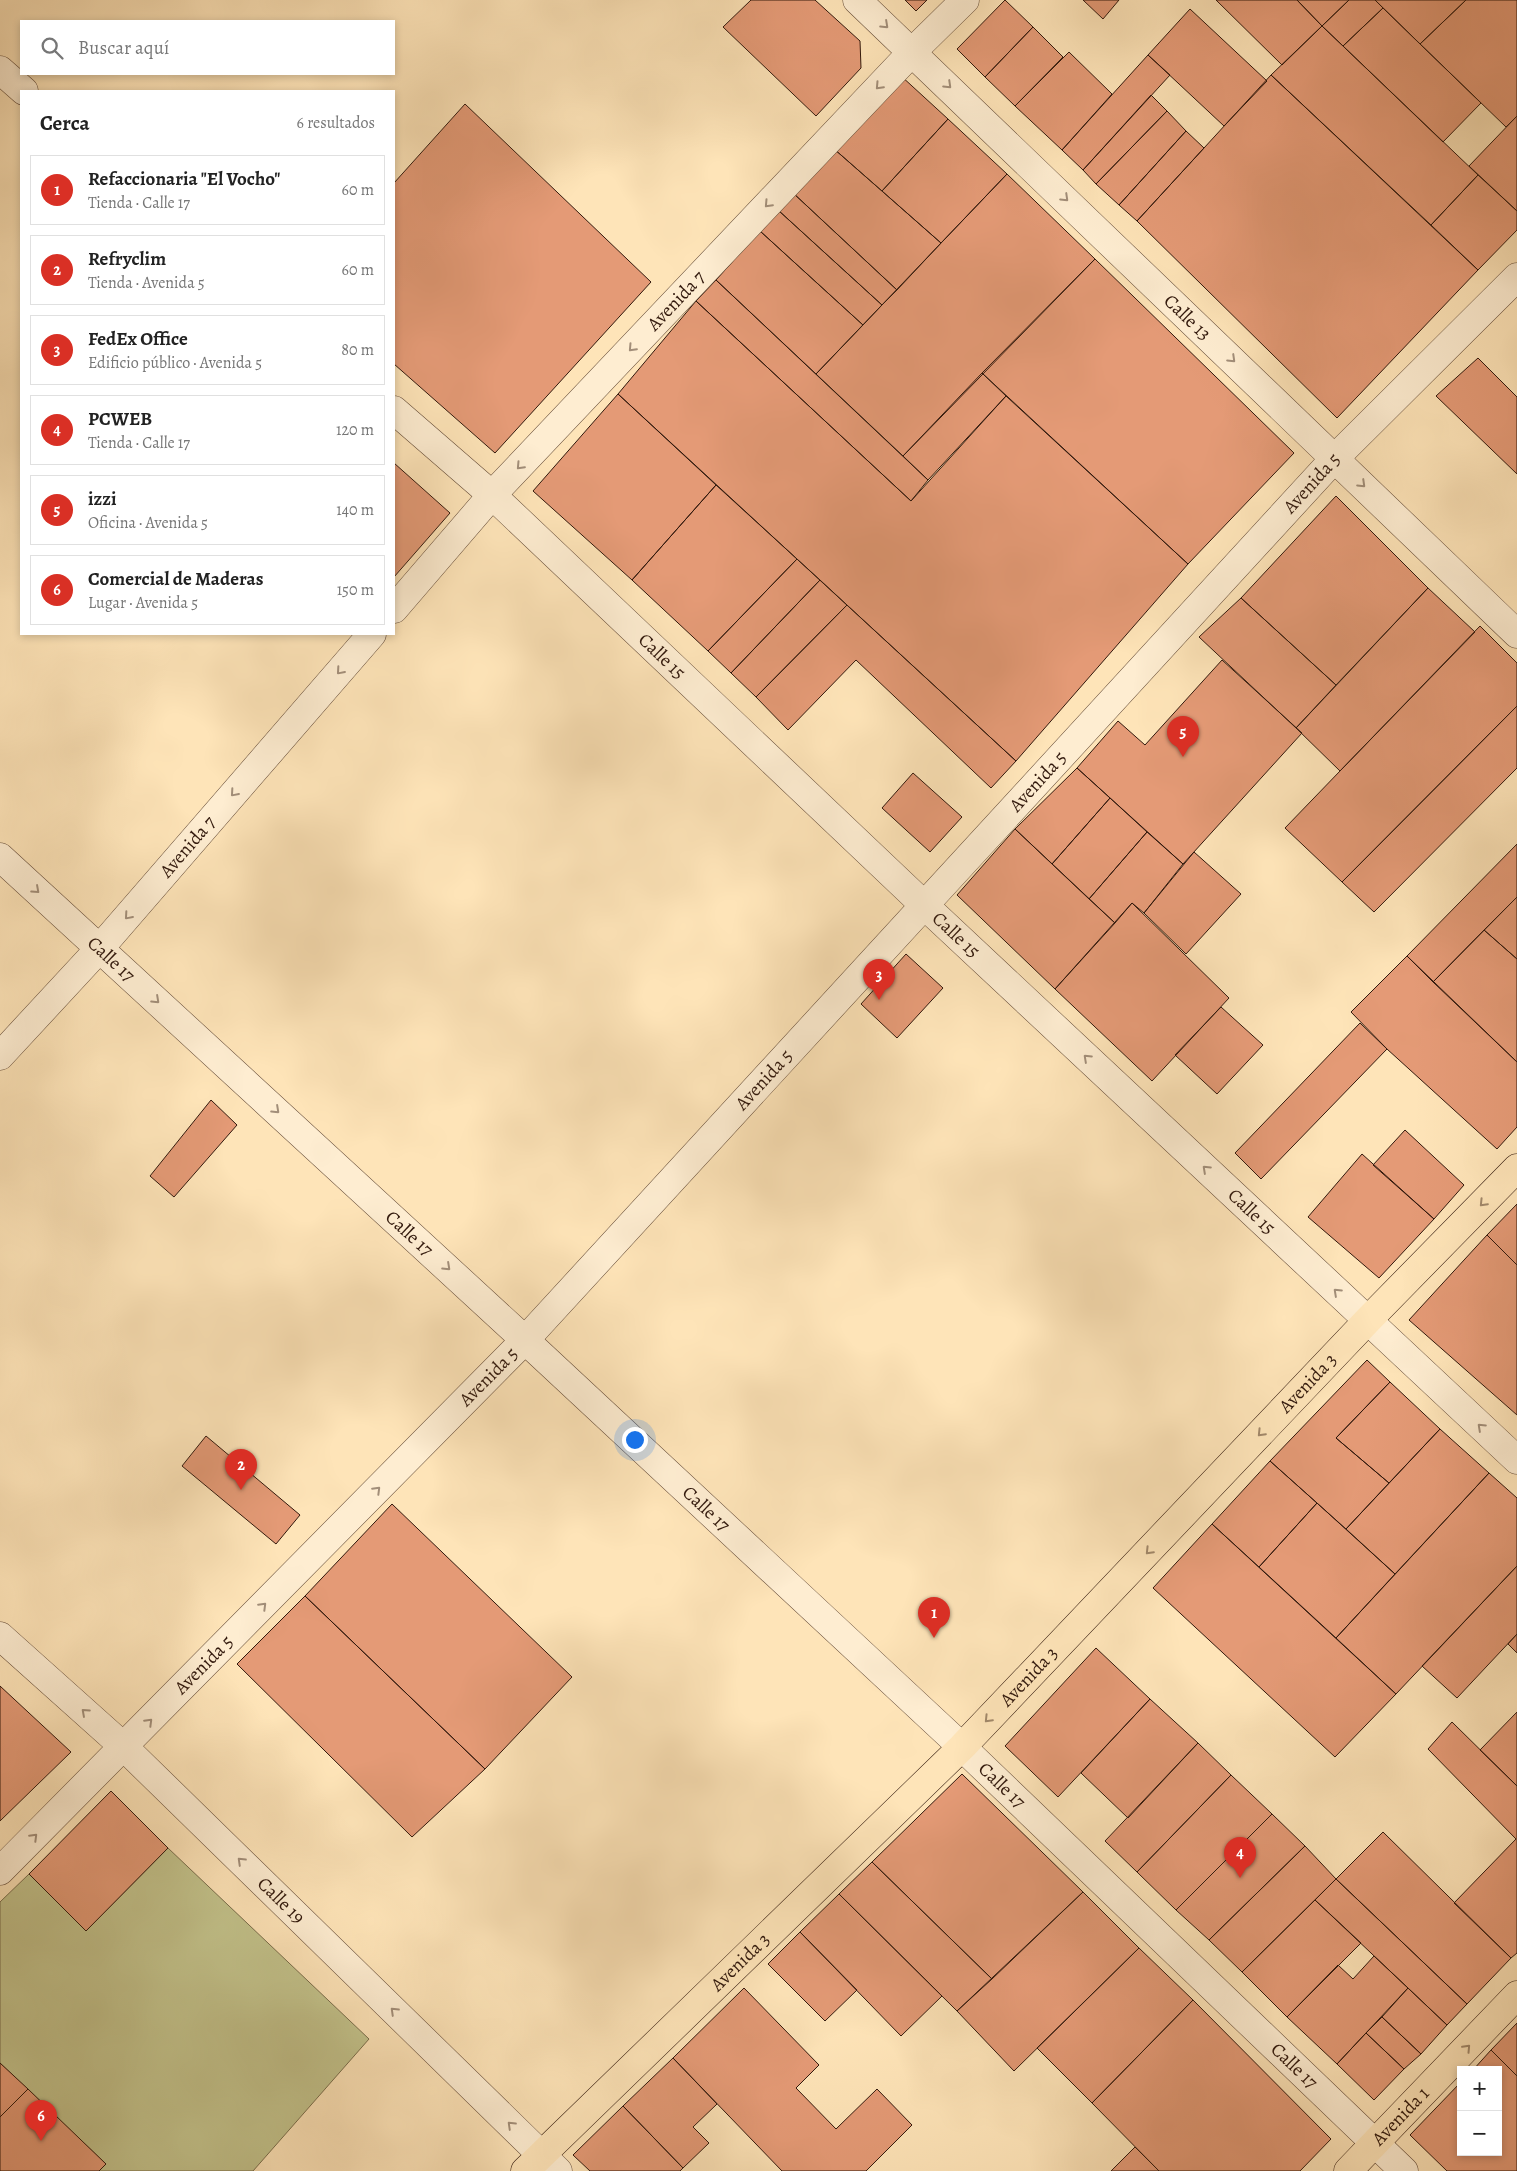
<!DOCTYPE html>
<html lang="es">
<meta charset="utf-8">
<style>
:root{--surface:#fff;--page:#f6f6f6;--text:#222;--muted:#767676;--line:#e0e0e0;--accent:#d93025}
body{margin:0;font-family:Alegreya,serif;background:var(--page);color:var(--text)}
.controls{position:absolute;right:15px;bottom:15px;display:grid;overflow:hidden;border-radius:0px;box-shadow:0 2px 8px #0003}
.controls button{width:45px;height:45px;display:grid;place-items:center;padding:0;border:0;border-bottom:1px solid var(--line);background:var(--surface);color:var(--text);font:25px sans-serif}
.you{position:absolute;left:634px;top:1439px;width:18px;height:18px;margin:-12px;border:4px solid #fff;border-radius:50%;background:#1a73e8;box-shadow:0 0 0 8px #1a73e833}
.badge{display:grid;place-items:center;width:32px;height:32px;border-radius:50%;background:var(--accent);color:#fff;font-size:16px;font-weight:700}
.pin{position:absolute;translate:-50% -41px;filter:drop-shadow(0 1px 2px #0008)}
.pin::after{content:'';position:absolute;top:26px;width:18px;height:15px;background:inherit;clip-path:polygon(0 0,100% 0,50% 100%)}
.list{margin:0;padding:0;list-style:none}
h2{display:flex;justify-content:space-between;align-items:center;height:65px;margin:0;padding:0 20px;font-size:21px}
h2 small{font-size:16px;font-weight:400;color:var(--muted)}
.list li{display:grid;grid-template-columns:32px 1fr auto;gap:15px;align-items:center;box-sizing:border-box;height:70px;margin:0 10px 10px;padding:0 10px;border:1px solid var(--line);border-radius:0px}
.list b{display:block;font-size:19px;white-space:nowrap}
.list p{margin:0;font-size:16px;white-space:nowrap;color:var(--muted)}
.list em{font-size:16px;font-style:normal;color:var(--muted)}
.icon{flex:none;width:28px;height:28px;fill:none;stroke:currentColor;stroke-width:2;stroke-linecap:round;stroke-linejoin:round}
.map{position:relative;flex:none;width:1517px;height:2171px;overflow:hidden}
.search{position:absolute;background:var(--surface);box-shadow:0 2px 8px #0003;left:20px;top:20px;width:375px;height:55px;display:flex;align-items:center;gap:12px;box-sizing:border-box;padding:0 18px;border-radius:0px;color:var(--muted);font-size:19px}
.panel{position:absolute;background:var(--surface);box-shadow:0 2px 8px #0003;left:20px;top:90px;width:375px;height:545px;border-radius:0px}
.map>svg:first-child{display:block}
.green{fill:#c3c38c;stroke:#7a6e4c}
.building{fill:#e49a76;stroke:#32190d}
.lines{fill:none;stroke-linecap:round;stroke-linejoin:round}
.minor-casing{stroke:#654c38;stroke-width:29}
.major-casing{stroke:#32190d;stroke-width:29}
.minor{stroke:#feedd1;stroke-width:28}
.major{stroke:#fee4b8;stroke-width:28}
.oneway{stroke:#a28e79}
.oneway2{stroke:#a2896b}
.labels{text-anchor:middle;dominant-baseline:central;stroke-width:5;stroke-linejoin:round;paint-order:stroke}
.street-label{font-size:19px;fill:#32190d;stroke:#feedd1}
</style>
<div class="map">
<svg width="1517" height="2171" viewBox="0 0 1517 2171">
<rect width="100%" height="100%" fill="#fee4b8"/>
<filter id="stains"><feTurbulence type="fractalNoise" baseFrequency=".004" numOctaves="4"/><feColorMatrix values="0 0 0 0 .2 0 0 0 0 .09 0 0 0 0 .02 0 0 0 .5 -.17"/></filter>
<radialGradient id="worn" r=".72"><stop offset=".6" stop-color="#630" stop-opacity="0"/><stop offset="1" stop-color="#630" stop-opacity=".3"/></radialGradient>
<path class="green" d="M168,1848l201,191 -116,132h-154l7,-7 -106,-101v-161l29,-28 57,57z"/>
<path class="building" d="M751,0h64l45,41 1,27 -45,48 -93,-89z
M905,0h22l-11,11z
M1005,0l28,27 -48,50 -28,-28z
M1083,0h36l-16,19z
M1216,0h81l25,26 -40,39z
M1297,0h52l-27,26z
M1349,0h26l8,8 -40,38 -21,-20z
M1375,0h91l-46,44z
M1466,0h51v116l-11,11 -86,-83z
M1383,8l98,95 -38,39 -100,-96z
M1190,9l77,72 -43,45 -76,-71z
M1322,26l156,149 -47,50 -160,-150z
M1033,27l30,30 -48,49 -30,-29z
M1069,52l43,42 -50,56 -47,-44z
M1148,55l22,20 -87,95 -21,-20z
M900,75l48,44 -66,72 -49,-43z
M1271,75l207,195 -141,148 -200,-197z
M1151,95l16,16 -71,73 -13,-14z
M465,104l186,178 -156,171 -101,-89v-181z
M1167,111l19,20 -67,74 -23,-21z
M1517,116v95l-48,-45z
M948,119l59,55 -66,69 -59,-52z
M1186,131l18,17 -67,73 -18,-16z
M833,148l108,95 -44,47 -105,-98z
M1007,174l88,85 -192,197 -87,-82z
M1478,175l39,36v19l-39,40 -47,-45z
M792,192l105,98 -15,15 -104,-95z
M778,210l104,95 -19,20 -103,-94z
M760,231l103,94 -47,49 -100,-94z
M1095,259l199,194 -106,111 -206,-191z
M716,280l212,200 -17,21 -215,-200z
M696,301l215,200 95,-105 182,168 -172,197 -398,-367z
M1478,358l39,39v77l-81,-78z
M982,373l24,23 -78,84 -25,-24z
M618,394l98,91 -84,95 -99,-89z
M394,463l56,50 -56,64z
M716,485l81,74 -89,92 -76,-71z
M1336,496l92,92 -92,97 -95,-87z
M797,559l23,21 -89,93 -23,-22z
M820,580l27,25 -91,92 -25,-24z
M1428,588l47,44 -135,139 -44,-43z
M1241,598l95,87 -40,43 -97,-91z
M847,605l169,156 -25,27 -135,-128 -68,70 -32,-33z
M1480,626l37,37v43l-175,176 -57,-54z
M1222,660l80,73 -119,131 -106,-96 41,-47 27,24z
M1517,706v62l-143,144 -32,-30z
M1077,768l33,30 -58,66 -37,-35z
M913,773l49,44 -32,35 -48,-44z
M1110,798l37,34 -58,67 -37,-35z
M1015,829l100,94 -60,66 -98,-94z
M1147,832l36,32 -39,49 -12,-10 -17,20 -26,-24z
M1517,844v53l-84,85 -26,-26z
M1194,852l47,42 -55,60 -42,-41z
M1517,897v62l-33,-29z
M1132,903l97,95 -77,83 -97,-92z
M1484,930l33,29v103l-84,-80z
M906,954l37,34 -46,50 -36,-34z
M1407,956l110,106v65l-20,22 -110,-100 -36,-37z
M1221,1007l42,38 -46,49 -42,-39z
M1360,1023l27,26 -126,130 -26,-26z
M211,1100l26,25 -63,72 -24,-21z
M1405,1130l59,55 -30,34 -61,-54z
M1362,1154l72,65 -55,59 -71,-61z
M1517,1204v61l-30,-30z
M1487,1235l30,30v150l-108,-95z
M1367,1360l23,22 -54,56 53,45 -43,46 -76,-68z
M1390,1382l50,47 -51,54 -53,-45z
M1440,1429l49,44 -94,101 -49,-45z
M206,1436l94,79 -24,29 -94,-78z
M1270,1461l47,42 -58,64 -47,-43z
M1489,1473l28,25v68l-121,128 -60,-56z
M1317,1503l78,71 -59,64 -77,-71z
M392,1504l180,173 -87,92 -180,-173z
M1212,1524l184,170 -61,63 -182,-169z
M1517,1566v68l-60,64 -35,-32z
M305,1596l180,173 -73,68 -175,-173z
M1517,1634v19l-9,-9z
M1096,1648l54,51 -92,98 -53,-51z
M0,1686l71,66 -71,69z
M1150,1699l48,44 -70,75 -47,-45z
M1517,1712v74l-37,-36z
M1452,1722l65,64v167l-6,5 -57,-55 62,-64 -88,-90z
M1198,1743l33,32 -94,97 -32,-31z
M962,1774l121,118 -91,87 -120,-117z
M1231,1775l41,39 -96,96 -39,-38z
M111,1791l57,57 -82,83 -57,-57z
M1272,1814l33,32 -96,94 -33,-30z
M1383,1832l128,126 -44,46 -131,-125z
M1305,1846l31,33 -94,93 -33,-32z
M872,1862l120,117 -35,32 -118,-117z
M1336,1879l131,125 -20,21 -132,-125z
M1083,1892l56,56 -125,123 -57,-60z
M839,1894l103,102 -41,40 -101,-104z
M1315,1900l46,43 -74,74 -45,-45z
M800,1932l57,58 -32,31 -57,-57z
M1139,1948l54,52 -101,103 -55,-55z
M1374,1956l34,32 -71,76 -50,-47 51,-52 15,14z
M744,1988l75,77 -23,23 40,41 41,-40 35,36 -46,46h-84l-109,-113z
M1408,1988l39,37 -26,29 -39,-37z
M1193,2000l138,139 -31,32h-141l-67,-68z
M1382,2017l39,37 -17,15 -38,-36z
M1517,2023v53l-26,-26z
M1366,2033l38,36 -30,31 -37,-36z
M1491,2050l26,26v95h-70l-37,-36 51,-53v70h37v-82h-25z
M673,2058l44,46 -24,23 16,16 -26,25 -60,-62z
M0,2063l28,26 -28,28z
M28,2089l78,75 -7,7h-99v-54z
M623,2106l60,62 -3,3h-90l-17,-16z
M1135,2147l24,24h-48z"/>
<g class="lines">
<defs>
<g id="minor">
<path id="s1" d="M857,0l660,634"/>
<path d="M0,70l24,21"/>
<path id="s2" d="M394,410l98,85 431,409 594,556"/>
<path id="s3" d="M394,609l98,-114 421,-444 52,-51"/>
<path id="s4" d="M0,857l525,483 437,407 442,424"/>
<path id="s5" d="M0,1056l100,-108 272,-314"/>
<path id="s6" d="M0,1636l124,111 434,424"/>
<path id="s7" d="M0,1871l525,-531 810,-882 182,-181"/>
</g>
<g id="major">
<path id="s8" d="M525,2171l437,-424 406,-427 149,-152"/>
<path id="s9" d="M1348,2171l169,-176"/>
</g>
</defs>
<use href="#minor" class="minor-casing"/>
<use href="#major" class="major-casing"/>
<use href="#minor" class="minor"/>
<use href="#major" class="major"/>
</g>
<defs><path id="oneway-chevron" d="M-2-3.5L2.5 0L-2 3.5" fill="none" stroke-width="1.6" stroke-linecap="round" stroke-linejoin="round" transform="scale(1.25)"/></defs>
<g class="oneway">
<use href="#oneway-chevron" transform="translate(885 25) rotate(43)"/>
<use href="#oneway-chevron" transform="translate(948 85) rotate(44)"/>
<use href="#oneway-chevron" transform="translate(879 86) rotate(133)"/>
<use href="#oneway-chevron" transform="translate(1065 198) rotate(44)"/>
<use href="#oneway-chevron" transform="translate(768 204) rotate(133)"/>
<use href="#oneway-chevron" transform="translate(632 348) rotate(133)"/>
<use href="#oneway-chevron" transform="translate(1232 359) rotate(44)"/>
<use href="#oneway-chevron" transform="translate(520 466) rotate(133)"/>
<use href="#oneway-chevron" transform="translate(1362 484) rotate(44)"/>
<use href="#oneway-chevron" transform="translate(340 671) rotate(131)"/>
<use href="#oneway-chevron" transform="translate(234 793) rotate(131)"/>
<use href="#oneway-chevron" transform="translate(36 890) rotate(42)"/>
<use href="#oneway-chevron" transform="translate(128 916) rotate(131)"/>
<use href="#oneway-chevron" transform="translate(156 1000) rotate(43)"/>
<use href="#oneway-chevron" transform="translate(1087 1058) rotate(-137)"/>
<use href="#oneway-chevron" transform="translate(276 1110) rotate(43)"/>
<use href="#oneway-chevron" transform="translate(1206 1169) rotate(-137)"/>
<use href="#oneway-chevron" transform="translate(447 1267) rotate(43)"/>
<use href="#oneway-chevron" transform="translate(1337 1292) rotate(-137)"/>
<use href="#oneway-chevron" transform="translate(1481 1427) rotate(-137)"/>
<use href="#oneway-chevron" transform="translate(377 1490) rotate(-45)"/>
<use href="#oneway-chevron" transform="translate(263 1606) rotate(-45)"/>
<use href="#oneway-chevron" transform="translate(85 1712) rotate(-138)"/>
<use href="#oneway-chevron" transform="translate(149 1722) rotate(-45)"/>
<use href="#oneway-chevron" transform="translate(34 1837) rotate(-45)"/>
<use href="#oneway-chevron" transform="translate(241 1861) rotate(-136)"/>
<use href="#oneway-chevron" transform="translate(394 2011) rotate(-136)"/>
<use href="#oneway-chevron" transform="translate(511 2125) rotate(-136)"/>
</g>
<g class="oneway2">
<use href="#oneway-chevron" transform="translate(1483 1203) rotate(134)"/>
<use href="#oneway-chevron" transform="translate(1261 1433) rotate(134)"/>
<use href="#oneway-chevron" transform="translate(1149 1551) rotate(134)"/>
<use href="#oneway-chevron" transform="translate(988 1719) rotate(134)"/>
<use href="#oneway-chevron" transform="translate(1467 2048) rotate(-47)"/>
</g>
<g class="labels">
<g class="street-label">
<text stroke="none"><textPath href="#s3" startOffset="418">Avenida 7</textPath></text>
<text stroke="none"><textPath href="#s1" startOffset="458">Calle 13</textPath></text>
<text stroke="none"><textPath href="#s7" startOffset="1910">Avenida 5</textPath></text>
<text stroke="none"><textPath href="#s2" startOffset="364">Calle 15</textPath></text>
<text stroke="none"><textPath href="#s7" startOffset="1505">Avenida 5</textPath></text>
<text stroke="none"><textPath href="#s5" startOffset="281">Avenida 7</textPath></text>
<text stroke="none"><textPath href="#s2" startOffset="769">Calle 15</textPath></text>
<text stroke="none"><textPath href="#s4" startOffset="151">Calle 17</textPath></text>
<text stroke="none"><textPath href="#s7" startOffset="1100">Avenida 5</textPath></text>
<text stroke="none"><textPath href="#s2" startOffset="1174">Calle 15</textPath></text>
<text stroke="none"><textPath href="#s4" startOffset="556">Calle 17</textPath></text>
<text stroke="none"><textPath href="#s7" startOffset="695">Avenida 5</textPath></text>
<text stroke="none"><textPath href="#s8" startOffset="1111">Avenida 3</textPath></text>
<text stroke="none"><textPath href="#s4" startOffset="961">Calle 17</textPath></text>
<text stroke="none"><textPath href="#s7" startOffset="290">Avenida 5</textPath></text>
<text stroke="none"><textPath href="#s8" startOffset="706">Avenida 3</textPath></text>
<text stroke="none"><textPath href="#s4" startOffset="1366">Calle 17</textPath></text>
<text stroke="none"><textPath href="#s6" startOffset="386">Calle 19</textPath></text>
<text stroke="none"><textPath href="#s8" startOffset="300">Avenida 3</textPath></text>
<text stroke="none"><textPath href="#s4" startOffset="1771">Calle 17</textPath></text>
<text stroke="none"><textPath href="#s9" startOffset="76">Avenida 1</textPath></text>
</g>
</g>
<rect width="100%" height="100%" filter="url(#stains)"/>
<rect width="100%" height="100%" fill="url(#worn)"/>
</svg>
<div class="controls">
<button>+</button>
<button>−</button>
</div>
<div class="you"></div>
<div class="pin badge" style="left:934px;top:1638px">1</div>
<div class="pin badge" style="left:241px;top:1490px">2</div>
<div class="pin badge" style="left:879px;top:1000px">3</div>
<div class="pin badge" style="left:1240px;top:1878px">4</div>
<div class="pin badge" style="left:1183px;top:757px">5</div>
<div class="pin badge" style="left:41px;top:2141px">6</div>
<div class="search"><svg class="icon" aria-label="search" viewBox="0 0 24 24"><circle cx="10" cy="10" r="6"/><path d="M15 15l6 6"/></svg>Buscar aquí</div>
<section class="panel">
<h2>Cerca<small>6 resultados</small></h2>
<ul class="list">
<li><span class="badge">1</span><div><b>Refaccionaria &quot;El Vocho&quot;</b><p>Tienda · Calle 17</p></div><em>60 m</em></li>
<li><span class="badge">2</span><div><b>Refryclim</b><p>Tienda · Avenida 5</p></div><em>60 m</em></li>
<li><span class="badge">3</span><div><b>FedEx Office</b><p>Edificio público · Avenida 5</p></div><em>80 m</em></li>
<li><span class="badge">4</span><div><b>PCWEB</b><p>Tienda · Calle 17</p></div><em>120 m</em></li>
<li><span class="badge">5</span><div><b>izzi</b><p>Oficina · Avenida 5</p></div><em>140 m</em></li>
<li><span class="badge">6</span><div><b>Comercial de Maderas</b><p>Lugar · Avenida 5</p></div><em>150 m</em></li>
</ul>
</section>
</div>
